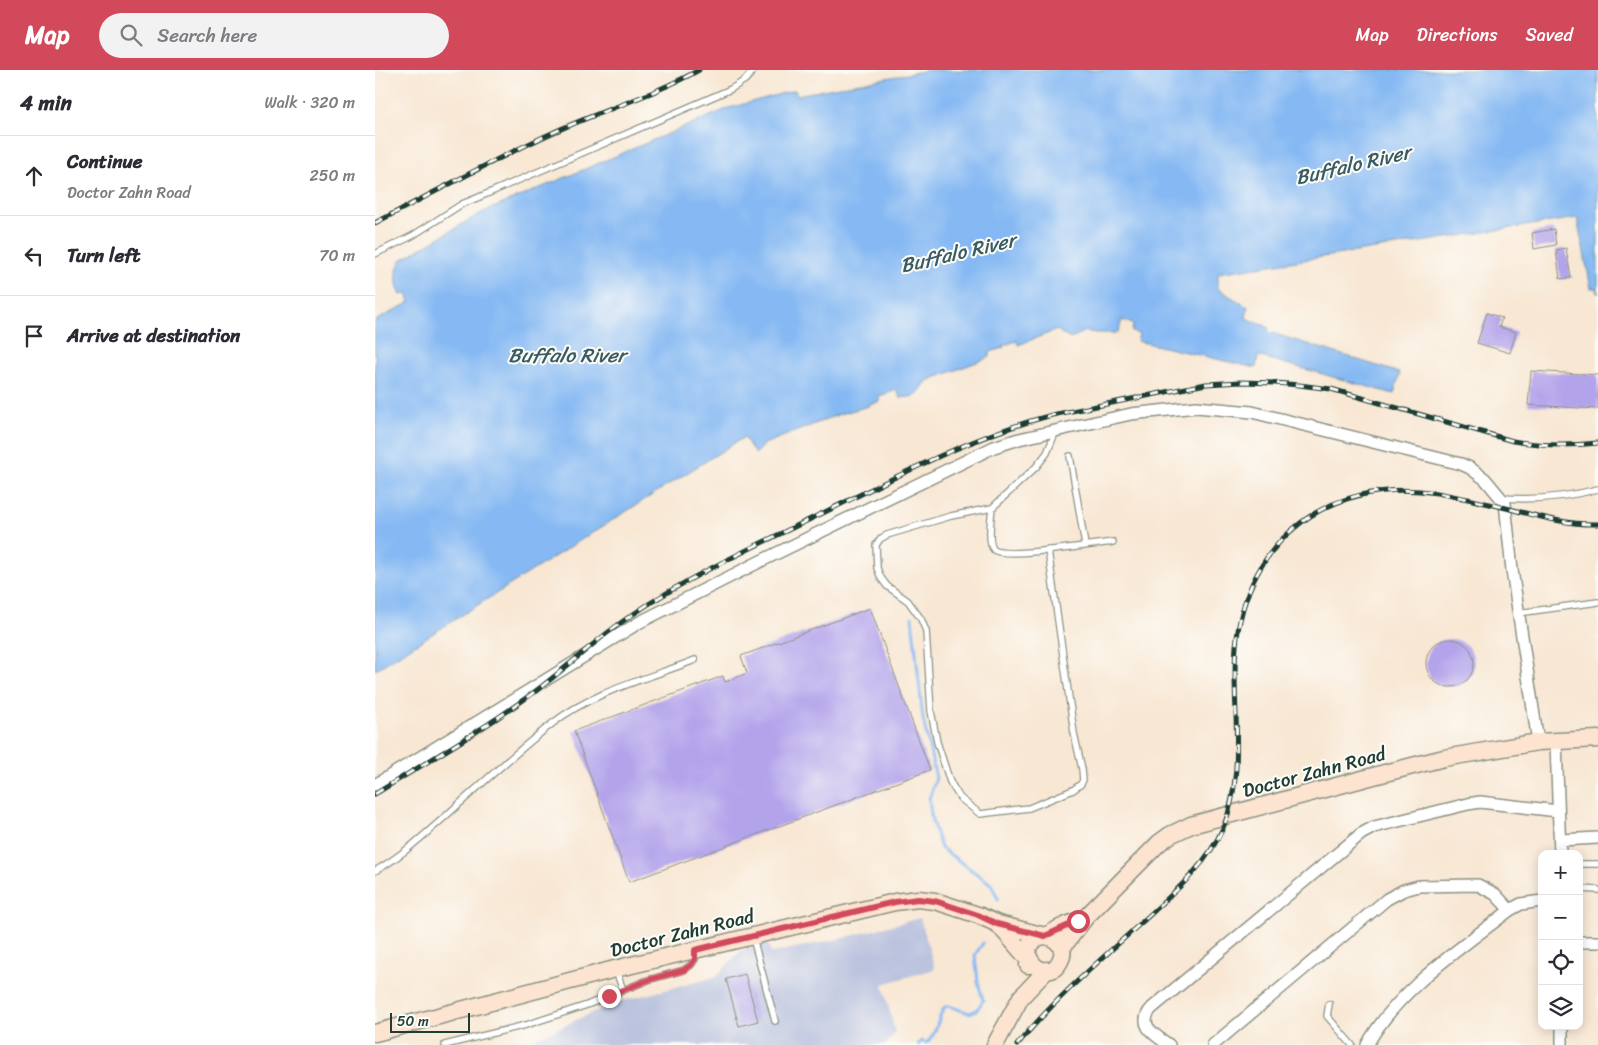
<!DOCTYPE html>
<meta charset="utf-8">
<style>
:root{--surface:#fff;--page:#f2f2f3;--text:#2b2b33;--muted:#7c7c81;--line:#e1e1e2;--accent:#d1495b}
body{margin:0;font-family:Sriracha,sans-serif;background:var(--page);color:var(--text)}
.controls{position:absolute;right:15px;bottom:15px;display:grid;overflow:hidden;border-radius:10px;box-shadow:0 2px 12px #0003}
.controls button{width:45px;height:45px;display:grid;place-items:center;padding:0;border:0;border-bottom:1px solid var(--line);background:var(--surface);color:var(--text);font:25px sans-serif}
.scale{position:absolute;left:15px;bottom:12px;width:80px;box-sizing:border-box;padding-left:5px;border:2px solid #1f3d34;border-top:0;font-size:14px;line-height:18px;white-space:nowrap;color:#1f3d34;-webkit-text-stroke:4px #fdfcf7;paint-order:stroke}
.stop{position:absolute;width:15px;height:15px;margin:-11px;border:4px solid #d1495b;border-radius:50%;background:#fff}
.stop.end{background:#d1495b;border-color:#fff;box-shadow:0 1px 5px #0008}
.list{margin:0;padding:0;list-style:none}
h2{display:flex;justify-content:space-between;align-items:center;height:65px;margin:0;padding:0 20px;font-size:21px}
h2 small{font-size:16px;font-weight:400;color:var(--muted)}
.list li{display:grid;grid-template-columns:32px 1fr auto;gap:15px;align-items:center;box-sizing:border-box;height:80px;padding:0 20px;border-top:1px solid var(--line)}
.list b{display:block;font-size:19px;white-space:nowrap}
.list p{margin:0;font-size:16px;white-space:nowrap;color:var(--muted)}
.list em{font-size:16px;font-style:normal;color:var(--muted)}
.icon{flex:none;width:28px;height:28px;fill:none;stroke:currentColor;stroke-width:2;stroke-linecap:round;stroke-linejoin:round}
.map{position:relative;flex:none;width:1223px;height:975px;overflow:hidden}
header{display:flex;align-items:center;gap:30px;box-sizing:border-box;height:70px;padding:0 25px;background:var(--accent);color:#fff}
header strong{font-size:24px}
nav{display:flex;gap:28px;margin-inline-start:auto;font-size:18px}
.search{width:350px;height:45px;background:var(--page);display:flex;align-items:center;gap:12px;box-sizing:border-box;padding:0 18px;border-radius:28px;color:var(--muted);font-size:19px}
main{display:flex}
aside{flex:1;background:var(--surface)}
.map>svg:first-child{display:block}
.industrial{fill:#bbc3de}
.water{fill:#86b9f3;stroke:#527b94}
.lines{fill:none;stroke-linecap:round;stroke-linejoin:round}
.stream{stroke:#86b9f3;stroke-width:3}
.building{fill:#b2a3eb}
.lane-casing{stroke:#8c9284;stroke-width:8}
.street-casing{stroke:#8c9284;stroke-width:14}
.secondary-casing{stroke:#8c9284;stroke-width:19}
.lane{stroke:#fff;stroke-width:5.5}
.street{stroke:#fff;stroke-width:11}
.secondary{stroke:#fde4d1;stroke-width:16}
.rail-casing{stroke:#1f3d34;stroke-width:5}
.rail{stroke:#fdfcf7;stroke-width:3;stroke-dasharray:9;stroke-linecap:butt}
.route{stroke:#d1495b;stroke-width:6}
.labels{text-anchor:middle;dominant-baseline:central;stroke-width:4;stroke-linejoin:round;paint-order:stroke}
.street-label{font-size:19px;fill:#1f3d34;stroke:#fdfcf7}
.water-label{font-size:20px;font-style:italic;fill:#395c64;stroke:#fdfcf7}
</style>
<header>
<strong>Map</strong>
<div class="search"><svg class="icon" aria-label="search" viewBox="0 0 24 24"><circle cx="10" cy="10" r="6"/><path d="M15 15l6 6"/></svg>Search here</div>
<nav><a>Map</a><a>Directions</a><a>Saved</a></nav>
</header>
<main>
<aside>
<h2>4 min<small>Walk · 320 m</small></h2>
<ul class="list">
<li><svg class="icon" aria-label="ahead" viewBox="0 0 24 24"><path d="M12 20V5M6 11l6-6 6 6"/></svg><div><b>Continue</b><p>Doctor Zahn Road</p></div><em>250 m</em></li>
<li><svg class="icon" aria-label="left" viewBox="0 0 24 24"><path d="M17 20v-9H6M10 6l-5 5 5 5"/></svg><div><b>Turn left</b></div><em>70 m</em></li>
<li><svg class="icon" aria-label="arrive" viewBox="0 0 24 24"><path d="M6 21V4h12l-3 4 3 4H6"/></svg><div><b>Arrive at destination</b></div></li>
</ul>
</aside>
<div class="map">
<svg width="1223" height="975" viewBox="0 0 1223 975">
<rect width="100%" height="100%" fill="#fdfcf7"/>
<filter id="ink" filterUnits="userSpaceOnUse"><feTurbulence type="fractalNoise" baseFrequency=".02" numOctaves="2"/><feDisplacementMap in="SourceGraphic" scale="10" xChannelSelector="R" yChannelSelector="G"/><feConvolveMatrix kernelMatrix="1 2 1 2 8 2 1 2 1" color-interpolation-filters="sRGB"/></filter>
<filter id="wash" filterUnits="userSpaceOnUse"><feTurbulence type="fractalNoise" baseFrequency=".0096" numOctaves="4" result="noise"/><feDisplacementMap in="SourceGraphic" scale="20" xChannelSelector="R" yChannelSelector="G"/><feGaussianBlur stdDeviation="1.12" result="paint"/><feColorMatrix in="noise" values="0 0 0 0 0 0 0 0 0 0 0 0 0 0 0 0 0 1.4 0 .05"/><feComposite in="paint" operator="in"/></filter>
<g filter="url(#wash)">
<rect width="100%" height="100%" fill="#f8e7d3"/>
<path class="industrial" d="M545,848l15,51 -52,15 12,48 -9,13h-365l93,-42 102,-26 25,-27 27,-7 3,10 68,-14z"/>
<path class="water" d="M553,0h670v224l-1,-6h-6l-14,-70 -359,55v16l30,18 -2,11 22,9 1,5 131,41 -6,21 -136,-38 -2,12 -119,-27 2,-7 -7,-2 1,-8 -11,-4 -4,13h-23l-10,-2 -15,8 -13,-9 -39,15 -1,-4 -13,4 -1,3 -13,4v5l-63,24 -11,15 -16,2 -3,-8 -18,6v6l-10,2v2l-29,8 -76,30 -9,10 -11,-17 -369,233v-349l35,-19 -3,-9 -6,2c-6,-10 -6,-25 0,-35l80,-47 248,-105 66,-18 2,5z"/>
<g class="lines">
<path class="stream" d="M537,547l11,102 13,59 -7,21 3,22 9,27 50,36 7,15
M543,975l3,-4 5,2c11,-7 11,-26 19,-36l4,-1 20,7 8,-3 6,-10 -5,-18 -3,-27 8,-12"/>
</g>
<g id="blocks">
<path class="building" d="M1179,159l2,16 -22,4 -2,-16z
M1191,178l5,30 -11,1 -4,-29z
M1112,243l15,5 -3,9 17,5 -6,21 -33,-10z
M1156,301l67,4v34l-70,-4z
M495,538l60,162 -301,112 -55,-151 149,-55 2,6 22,-9 -6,-17z
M1051 593a24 24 0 1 1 48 0a24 24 0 1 1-48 0Z
M370,904l13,47 -19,5 -13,-47z"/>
</g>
</g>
<g filter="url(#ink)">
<use href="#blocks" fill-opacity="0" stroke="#8c9284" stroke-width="1"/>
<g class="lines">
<defs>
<path id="lane" d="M0,184l37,-18 50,-32 15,-6 254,-109 14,-9 9,-10
M695,386l15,89
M1127,428c31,2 66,-1 96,-9
M617,438c-1,10 -5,36 2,42 12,9 101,-6 119,-8
M673,480l26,183 8,36 1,11 -2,4 -8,6 -44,18 -49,6 -20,-16 -10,-16 -13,-40 -6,-31 -5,-80 -5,-12 -13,-18 -21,-15 -6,-8 -4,-10 -1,-23 4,-6 7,-4 64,-19 41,-8 44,-41 11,-14 9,-22
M1143,543l80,-11
M1204,794h19
M0,801c27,-15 49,-36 72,-56 34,-31 69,-63 106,-92 41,-32 94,-44 142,-63
M1204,819l19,1
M378,868l22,83
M241,901l7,19
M954,934l-2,12 25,29
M70,975l81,-20 61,-20 61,-25 36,-10 7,-5 4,-6 -1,-8"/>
<path id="street" d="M1181,672l4,112
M0,715l265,-163 121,-61 233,-114 25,-8 112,-25 65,-7 56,5 181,45 28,7 9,4 15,11 20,24 7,67 26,172
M1185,770l38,-2
M1204,872h19
M1187,956v19
M794,975c-14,-10 -33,-20 -17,-37l209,-174 13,-7 94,-23 12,-2 78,9
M838,975l174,-146 17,-9 15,-4 59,-1 17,9 15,16
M992,975c30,-55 94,-97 143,-135l11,-6 21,-3"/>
<path id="secondary" d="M623,854l31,36 -1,5
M687,878l23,-30 74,-75 11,-8 21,-10 194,-52 59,-15 94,-16 60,-3
M0,963l240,-64 280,-67 23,-3 17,2 43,14 20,9 47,12c12,2 22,12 15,25 -15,29 -53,-15 -17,-25 6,-1 11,-5 17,-8 8,-4 17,-7 25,-10
M620,975l26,-48 26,-27"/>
</defs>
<use href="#lane" class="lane-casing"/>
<use href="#street" class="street-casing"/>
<use href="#secondary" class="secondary-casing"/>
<use href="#lane" class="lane"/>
<use href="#street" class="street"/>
<use href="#secondary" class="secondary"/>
<defs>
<path id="rail" d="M0,153c59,-30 117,-63 177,-90 48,-22 100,-37 147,-63
M0,724c53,-33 108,-64 158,-101 34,-25 64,-55 99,-78 60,-41 128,-71 193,-103 74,-36 146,-76 227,-97l154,-31 35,-2 34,1 24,2 32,4 182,52c29,5 56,5 85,2
M642,975c37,-45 81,-83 124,-122 31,-29 65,-56 82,-95 24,-57 8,-123 13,-182 10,-107 95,-170 201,-153 23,4 46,9 69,15 31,8 60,17 92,16"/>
</defs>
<use href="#rail" class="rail-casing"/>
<use href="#rail" class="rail"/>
</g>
</g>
<g class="lines" filter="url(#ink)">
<path class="route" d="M234,926l39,-16 36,-10 7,-5 4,-6v-9l200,-48 23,-3 17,2 43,14 19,9 48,12 33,-15"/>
</g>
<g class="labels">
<g class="street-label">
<text transform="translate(939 702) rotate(-15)">Doctor Zahn Road</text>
<text transform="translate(307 863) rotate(-14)">Doctor Zahn Road</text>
</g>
<g class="water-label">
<text transform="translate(978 95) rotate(-13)">Buffalo River</text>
<text transform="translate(583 183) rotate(-13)">Buffalo River</text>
<text x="192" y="285">Buffalo River</text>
</g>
</g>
</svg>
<div class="controls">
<button>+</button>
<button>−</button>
<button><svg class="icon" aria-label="locate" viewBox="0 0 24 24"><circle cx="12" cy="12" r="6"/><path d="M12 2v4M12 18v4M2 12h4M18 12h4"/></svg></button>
<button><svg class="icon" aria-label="layers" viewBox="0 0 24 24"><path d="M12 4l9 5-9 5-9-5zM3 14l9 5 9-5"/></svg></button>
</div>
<div class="scale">50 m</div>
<div class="stop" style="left:703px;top:851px"></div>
<div class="stop end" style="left:234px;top:926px"></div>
</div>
</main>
